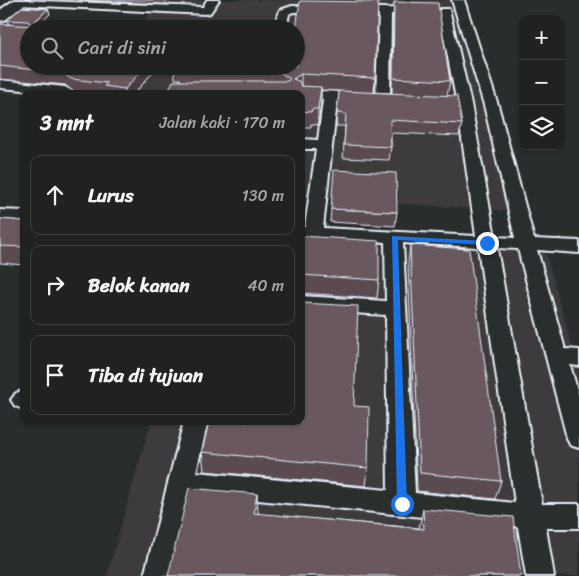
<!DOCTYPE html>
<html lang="id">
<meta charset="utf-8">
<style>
:root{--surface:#202222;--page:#282a2a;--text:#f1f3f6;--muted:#a2a4a5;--line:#3d3f40}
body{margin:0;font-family:Sriracha,sans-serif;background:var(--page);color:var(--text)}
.controls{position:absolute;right:15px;top:15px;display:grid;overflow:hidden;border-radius:10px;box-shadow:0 1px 4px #0004}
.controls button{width:45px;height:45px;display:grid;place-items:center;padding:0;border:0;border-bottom:1px solid var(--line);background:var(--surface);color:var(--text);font:25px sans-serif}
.stop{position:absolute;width:15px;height:15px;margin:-11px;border:4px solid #1a73e8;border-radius:50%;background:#fff}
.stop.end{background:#1a73e8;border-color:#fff;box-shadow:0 1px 5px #0008}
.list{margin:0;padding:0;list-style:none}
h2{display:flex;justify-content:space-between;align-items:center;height:65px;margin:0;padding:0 20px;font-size:21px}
h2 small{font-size:16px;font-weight:400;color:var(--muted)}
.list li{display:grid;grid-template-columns:32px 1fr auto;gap:15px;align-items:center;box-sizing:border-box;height:80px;margin:0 10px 10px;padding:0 10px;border:1px solid var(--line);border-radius:10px}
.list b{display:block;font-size:19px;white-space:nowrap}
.list em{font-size:16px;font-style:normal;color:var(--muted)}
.icon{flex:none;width:28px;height:28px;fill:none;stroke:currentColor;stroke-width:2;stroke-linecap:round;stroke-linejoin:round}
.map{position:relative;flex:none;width:579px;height:576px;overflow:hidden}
.search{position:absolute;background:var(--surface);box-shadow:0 1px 4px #0004;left:20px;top:20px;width:285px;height:55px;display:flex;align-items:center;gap:12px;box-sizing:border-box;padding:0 18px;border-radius:28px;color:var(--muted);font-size:19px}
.panel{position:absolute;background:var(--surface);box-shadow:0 1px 4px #0004;left:20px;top:90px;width:285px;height:335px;border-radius:10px}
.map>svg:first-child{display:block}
.built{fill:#3d3a3d}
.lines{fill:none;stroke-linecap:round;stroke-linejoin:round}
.minor-casing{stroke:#e8f1f8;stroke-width:4}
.major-casing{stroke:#e8f1f8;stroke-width:4}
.minor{fill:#2a2d2e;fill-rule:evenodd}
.major{fill:#2a2d2e;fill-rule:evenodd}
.wall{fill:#5a4c53;stroke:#e8f1f8}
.shaded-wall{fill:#4a3e44;stroke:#e8f1f8}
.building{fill:#695861;stroke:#e8f1f8}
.route{fill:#1a73e8}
</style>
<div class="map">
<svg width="579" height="576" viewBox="0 0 579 576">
<rect width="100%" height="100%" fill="#2a2d2e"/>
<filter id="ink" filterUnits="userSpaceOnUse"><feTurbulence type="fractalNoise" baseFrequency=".02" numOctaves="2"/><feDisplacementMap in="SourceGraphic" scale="10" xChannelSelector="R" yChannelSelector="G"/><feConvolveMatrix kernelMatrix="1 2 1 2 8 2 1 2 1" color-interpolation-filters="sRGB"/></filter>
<g filter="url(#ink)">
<path class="built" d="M159,0h309l42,211 -209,-14v-103h-203l18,-28h180v-37h-156z
M301,238l244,13 34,120v205h-472l44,-155h150z"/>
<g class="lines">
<defs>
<path id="minor" d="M16,0l187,7 4,-7h12l-9,13 -4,1 -186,-9 -4,-1z
M452,0h12l34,105 36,134 45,2v12l-42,-3 28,99 14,1v16l-9,-1 9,31v52l-9,-3 -3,-7 -49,-189 -21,-1 45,256h37v24h-33l8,48h-28l-8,-49 -327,-34 -19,83h-28l40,-155h24l-12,51 192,18 -2,-175 -85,-5v-14l85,5 -1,-59 -84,-5v-10h4l11,-78h-15v-10l17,1 5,-40 -22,-1v-5h-6c7,-5 71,-3 76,4l-7,4 -27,-1 -14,127 153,8 -19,-132 -18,-93 2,-2h8l22,95 24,133 20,1 -31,-133zM403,243l75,4 37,256 -100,-10z
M292,6l131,3v4l-4,1h-28l-1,85 -2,3 -5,1 -7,-4 3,-85 -86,-2 -4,2 -3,15h-12l6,-19z
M0,80l65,7 7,4 -2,3 -70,-6z
M0,210l24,1v10l-24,-1z
M24,390v19h-1l-8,-3 -4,-6 5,-7z"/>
<path id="major" d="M14,0h16l-25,20 -5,1v-11z"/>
</defs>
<use href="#minor" class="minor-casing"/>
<use href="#major" class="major-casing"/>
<use href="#minor" class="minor"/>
<use href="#major" class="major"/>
</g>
<path class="wall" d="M77,0h90l-2,4z
M394,2l56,79 -3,15 15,28 -3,12 -68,-3v14l-2,13 -46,-2 2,-32h-9l3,-35 -18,-1v12l-3,23 -7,-1v3h-10v-33l-121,-13v-2h-5l-1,-13h122l79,12 -1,14 18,1 1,-77z
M48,9l2,5 -13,12 -8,40h129l-24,28h-42l-18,-2 -9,-7 -65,-6v-55h9l-2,-4z
M331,209l66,3 -2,14 -65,-4z
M0,219l24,2v44l-24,-2z
M301,236l78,44 -2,18 -76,-5z
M410,245l91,236 -6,18 -78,-8 -9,-228z
M354,406l14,62 -2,18 -162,-15 -2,-19z
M423,509l98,67h-353l90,-64v2l161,14z"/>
<path class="shaded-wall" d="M48,9l2,5 -16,15h-2l-1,-4z
M146,66h12l-24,28h-8l-1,-5z
M301,74v15l-8,-10z
M321,87v15l-3,23v-16z
M257,494l1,18 -3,19 -1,-18z"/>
<path class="building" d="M300,1l78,1 -3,76 -74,-4 -8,5 6,2 2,5 20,1 -3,22h-6l-1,3 -10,-1v-17h-134l6,-13h115l2,-2 -9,-6 -102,-4 1,-3h116v-37h-101l4,-6 97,5z
M394,2l44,1 12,78 -57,-3z
M22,7l26,2 -17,16 -3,-4 -21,-1z
M0,24l89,5h-60v37h117l-21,23 -21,-3 3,-3 -36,-4 -8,-6 -63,-7z
M339,91l118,5 5,28 -72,-4 1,27 -47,-2 2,-31 -9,-1z
M334,170l62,3 1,39 -66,-3z
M0,219l24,2v26l-24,-1z
M301,236l78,5v39l-78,-5z
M410,245l59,4 32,232 -81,-8z
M301,303l57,3 -4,100 15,1 -1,61 -166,-16 7,-31h92z
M189,488l68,6 -3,19 170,16 -1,-20 90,8 8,59h-353z"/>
</g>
<path class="route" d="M392,236l95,5 4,2 -4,2 -89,-5 9,264 -5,5 -5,-5z"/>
</svg>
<div class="controls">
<button>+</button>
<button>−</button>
<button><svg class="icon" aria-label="layers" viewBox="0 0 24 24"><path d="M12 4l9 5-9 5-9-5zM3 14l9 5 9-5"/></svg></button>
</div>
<div class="stop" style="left:402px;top:504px"></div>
<div class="stop end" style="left:487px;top:243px"></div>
<div class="search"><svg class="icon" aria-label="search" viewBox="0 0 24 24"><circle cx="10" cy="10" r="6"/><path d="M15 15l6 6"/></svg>Cari di sini</div>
<section class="panel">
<h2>3 mnt<small>Jalan kaki · 170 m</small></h2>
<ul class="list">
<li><svg class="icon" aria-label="ahead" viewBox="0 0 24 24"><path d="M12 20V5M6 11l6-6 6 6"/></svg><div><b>Lurus</b></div><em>130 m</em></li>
<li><svg class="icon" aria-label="right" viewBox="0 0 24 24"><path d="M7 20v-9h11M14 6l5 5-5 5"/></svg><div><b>Belok kanan</b></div><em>40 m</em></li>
<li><svg class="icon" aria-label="arrive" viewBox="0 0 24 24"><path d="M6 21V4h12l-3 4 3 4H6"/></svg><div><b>Tiba di tujuan</b></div></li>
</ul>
</section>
</div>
